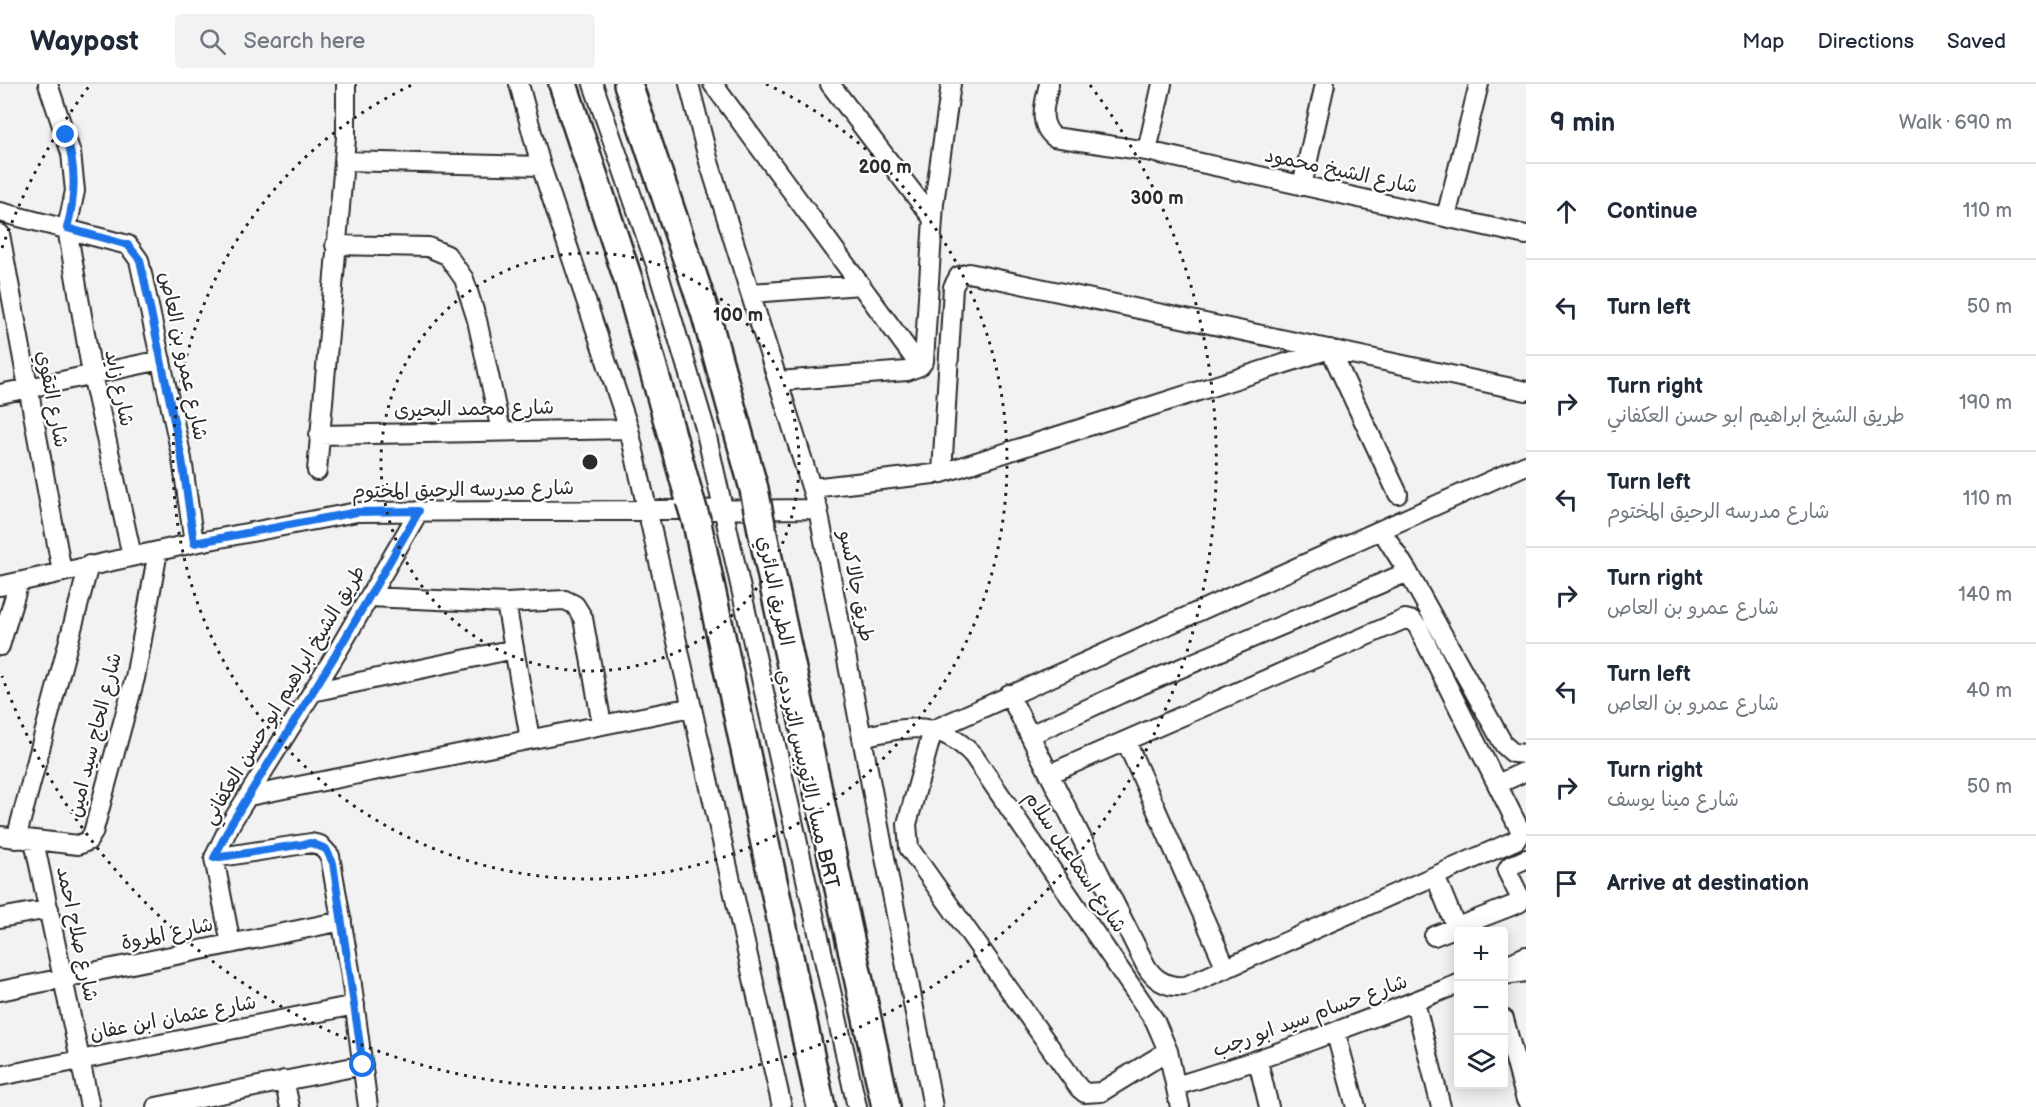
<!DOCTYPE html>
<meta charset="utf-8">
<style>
:root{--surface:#fff;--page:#f2f2f3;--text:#1f2937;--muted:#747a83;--line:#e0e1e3}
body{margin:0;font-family:"Balsamiq Sans","Playpen Sans Arabic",sans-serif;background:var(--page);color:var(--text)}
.controls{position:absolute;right:18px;bottom:18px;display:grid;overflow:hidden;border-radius:6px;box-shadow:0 3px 15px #0003}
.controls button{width:54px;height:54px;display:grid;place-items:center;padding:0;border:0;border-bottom:2px solid var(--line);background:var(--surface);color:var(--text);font:30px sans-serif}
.stop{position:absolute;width:18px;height:18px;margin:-14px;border:4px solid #1a73e8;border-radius:50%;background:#fff}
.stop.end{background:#1a73e8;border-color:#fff;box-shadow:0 2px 6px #0008}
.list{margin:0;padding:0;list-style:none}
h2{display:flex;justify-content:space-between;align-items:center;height:78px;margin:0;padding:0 24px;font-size:26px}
h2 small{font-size:20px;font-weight:400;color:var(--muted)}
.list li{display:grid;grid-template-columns:39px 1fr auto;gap:18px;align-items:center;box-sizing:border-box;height:96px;padding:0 24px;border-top:2px solid var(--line)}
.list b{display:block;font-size:22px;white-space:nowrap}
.list p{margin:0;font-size:20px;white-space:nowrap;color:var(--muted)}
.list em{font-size:20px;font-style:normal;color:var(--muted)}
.icon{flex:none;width:33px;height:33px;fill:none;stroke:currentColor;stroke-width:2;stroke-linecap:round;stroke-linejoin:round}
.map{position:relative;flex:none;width:1526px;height:1023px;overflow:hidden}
header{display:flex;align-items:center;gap:36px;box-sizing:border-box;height:84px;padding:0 30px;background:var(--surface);border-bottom:2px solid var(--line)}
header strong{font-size:28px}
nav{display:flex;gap:33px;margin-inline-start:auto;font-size:21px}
.search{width:420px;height:54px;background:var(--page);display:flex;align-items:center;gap:15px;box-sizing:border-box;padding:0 21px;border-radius:6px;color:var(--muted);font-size:22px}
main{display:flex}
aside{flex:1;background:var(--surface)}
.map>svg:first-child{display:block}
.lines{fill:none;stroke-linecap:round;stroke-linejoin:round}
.minor-casing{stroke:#2b2b2b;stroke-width:22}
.highway-casing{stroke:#2b2b2b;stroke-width:32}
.minor{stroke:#fff;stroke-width:18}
.highway{stroke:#fff;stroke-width:27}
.highway-bridge-casing{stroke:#2b2b2b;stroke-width:32;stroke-linecap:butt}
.highway-bridge{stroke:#fff;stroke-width:27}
.route{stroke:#1a73e8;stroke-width:8}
.ring{fill:none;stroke:#2b2b2b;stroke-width:3;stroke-dasharray:3 6}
.labels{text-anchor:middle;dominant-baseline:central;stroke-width:4.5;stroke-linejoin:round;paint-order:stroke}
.street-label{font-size:20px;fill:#2b2b2b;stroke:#fff}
.centre{fill:#2b2b2b;stroke:#fff;stroke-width:3}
.ring-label{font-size:18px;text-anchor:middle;font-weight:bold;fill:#2b2b2b;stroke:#fff;stroke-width:4.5;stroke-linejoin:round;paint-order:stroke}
</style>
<header>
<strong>Waypost</strong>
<div class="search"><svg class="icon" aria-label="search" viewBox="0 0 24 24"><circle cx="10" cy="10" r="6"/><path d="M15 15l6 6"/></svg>Search here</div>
<nav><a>Map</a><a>Directions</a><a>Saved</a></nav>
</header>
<main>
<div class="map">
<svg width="1526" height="1023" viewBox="0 0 1526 1023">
<rect width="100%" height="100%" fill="#f2f2f2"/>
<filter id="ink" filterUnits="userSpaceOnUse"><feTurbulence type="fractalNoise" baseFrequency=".0167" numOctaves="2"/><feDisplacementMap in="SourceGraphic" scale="12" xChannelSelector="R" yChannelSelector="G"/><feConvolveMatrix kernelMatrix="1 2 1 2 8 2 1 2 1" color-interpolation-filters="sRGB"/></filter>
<g filter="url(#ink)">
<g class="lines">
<defs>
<path id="minor" d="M48,0l23,69 4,38 -8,37 25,146 40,182
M519,0l22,82 88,263 153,678
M593,0l64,184 48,160 152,679
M689,0l20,78 109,347 115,598
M713,0l207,282
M830,0l103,135
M1049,0c-4,18 -12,39 5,53l93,14 379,84
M1147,67l15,-67
M344,77l197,5
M1302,102l23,-102
M0,128l128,33 11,15 43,199 12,84
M1446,133l33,-133
M0,150l62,338
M335,161l93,2 19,8 17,24 13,41 24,111
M751,209l110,-8
M779,297l128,-10 13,-5 4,-5 10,-158 17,-119
M0,310l161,-34
M319,351l310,-6
M317,387l29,-333v-54
M942,389l11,-186 6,-11 10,-3 557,118
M812,404l130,-15 388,-124 68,145
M1382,447l26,41 96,173 9,8 13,1
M0,502l194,-43 163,-31 461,-3
M369,513l137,6 59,-3 10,5 8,13 19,107
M506,519l24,136
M0,562l19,-64
M312,608l202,-43
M1009,610l137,272c9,15 22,22 40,20l330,-146 5,-8 -103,-205 -5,-6 -8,-2 -356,155
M1030,651l92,-42 286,-121
M862,653c44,-10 76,-19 111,18l182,266 13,30 12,56
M1126,657l100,227
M1498,700l28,-13
M249,712l443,-89
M0,752l78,9 10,-4 5,-8 42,-155 23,-127
M16,755l73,-274
M34,757l56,266
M214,774l97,-15 9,2 10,11 20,114 18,137
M1435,792l21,51
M0,834l49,-9
M1434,852l85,-33 1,-6 -13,-26 3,-5 16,-7
M231,860l-17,-86 17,-35 105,-169 83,-143
M1504,882l22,-10
M1504,891l22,-3
M0,907l342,-70
M1415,918l26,105
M1504,935l22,81
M1336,950l20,73
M1168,967l-67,41 -16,1 -6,-5 -170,-240 -2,-24 26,-94 593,-265
M1258,977l11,46
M0,992l355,-71
M284,996l6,27
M1176,1002c96,-29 189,-65 282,-102
M156,1023l207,-42"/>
<path id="highway" d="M563,0l66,198 61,218
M628,0l77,228 49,177
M697,439l124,584
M762,446l124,577"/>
</defs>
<use href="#minor" class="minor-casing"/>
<use href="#highway" class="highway-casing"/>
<use href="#minor" class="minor"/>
<use href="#highway" class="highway"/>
<defs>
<path id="highway-bridge" d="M754,405l8,41
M690,416l7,23"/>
</defs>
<use href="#highway-bridge" class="highway-bridge-casing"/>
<use href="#highway-bridge" class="highway-bridge"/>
</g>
</g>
<g class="lines" filter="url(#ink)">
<path class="route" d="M66,51c10,32 10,60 1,93l61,17 12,15 42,199 12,84 163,-31 62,-1 -83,143 -105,170 -17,34 97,-15 15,6 7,14 30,202"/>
</g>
<g class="ring">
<circle cx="590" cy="378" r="209"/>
<path d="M766 0A417 417 0 1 1 414 0"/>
<path d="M2 164A626 626 0 0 1 90 1M1090 1A626 626 0 1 1 2 592"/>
</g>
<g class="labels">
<g class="street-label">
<text transform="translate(1341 87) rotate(12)">شارع الشيخ محمود</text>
<text transform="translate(183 272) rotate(78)">شارع عمرو بن العاص</text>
<text transform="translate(119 304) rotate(78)">شارع زايد</text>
<text transform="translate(52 315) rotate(79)">شارع التقوي</text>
<text transform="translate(474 325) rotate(-1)">شارع محمد البحيرى</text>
<text transform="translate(463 406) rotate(-1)">شارع مدرسه الرحيق المختوم</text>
<text transform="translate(856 502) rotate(79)">طريق جالاكسو</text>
<text transform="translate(775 507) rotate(78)">الطريق الدائري</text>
<text transform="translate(284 611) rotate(-59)">طريق الشيخ ابراهيم ابو حسن العكفاني</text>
<text transform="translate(95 651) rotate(-76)">شارع الحاج سيد امين</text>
<text transform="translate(807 695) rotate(77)">مسار الاتوبيس الترددي BRT</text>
<text transform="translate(1075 778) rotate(56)">شارع اسماعيل سلام</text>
<text transform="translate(77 850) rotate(78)">شارع صلاح احمد</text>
<text transform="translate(167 850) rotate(-12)">شارع المروة</text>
<text transform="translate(1310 932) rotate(-20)">شارع حسام سيد ابو رجب</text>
<text transform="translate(173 934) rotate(-11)">شارع عثمان ابن عفان</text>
</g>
</g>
<circle cx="590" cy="378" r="9" class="centre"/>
<g class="ring-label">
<text x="885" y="89">200 m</text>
<text x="1157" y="120">300 m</text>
<text x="738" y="237">100 m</text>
</g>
</svg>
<div class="controls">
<button>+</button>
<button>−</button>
<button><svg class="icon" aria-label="layers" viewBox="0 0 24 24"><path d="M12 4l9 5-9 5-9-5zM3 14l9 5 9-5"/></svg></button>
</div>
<div class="stop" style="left:363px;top:981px"></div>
<div class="stop end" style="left:66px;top:51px"></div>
</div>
<aside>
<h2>9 min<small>Walk · 690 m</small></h2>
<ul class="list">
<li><svg class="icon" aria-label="ahead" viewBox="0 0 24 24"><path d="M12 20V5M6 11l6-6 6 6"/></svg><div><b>Continue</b></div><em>110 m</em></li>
<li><svg class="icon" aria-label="left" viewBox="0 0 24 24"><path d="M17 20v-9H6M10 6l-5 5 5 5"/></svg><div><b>Turn left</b></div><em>50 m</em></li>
<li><svg class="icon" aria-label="right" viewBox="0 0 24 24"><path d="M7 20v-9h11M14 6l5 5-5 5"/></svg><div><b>Turn right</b><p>طريق الشيخ ابراهيم ابو حسن العكفاني</p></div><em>190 m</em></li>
<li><svg class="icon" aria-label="left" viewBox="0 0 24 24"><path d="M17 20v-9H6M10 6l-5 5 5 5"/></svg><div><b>Turn left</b><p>شارع مدرسه الرحيق المختوم</p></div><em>110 m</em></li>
<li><svg class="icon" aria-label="right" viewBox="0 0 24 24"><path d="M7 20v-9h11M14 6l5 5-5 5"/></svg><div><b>Turn right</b><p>شارع عمرو بن العاص</p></div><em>140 m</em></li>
<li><svg class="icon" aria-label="left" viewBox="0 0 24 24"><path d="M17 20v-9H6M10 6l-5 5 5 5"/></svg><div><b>Turn left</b><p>شارع عمرو بن العاص</p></div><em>40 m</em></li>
<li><svg class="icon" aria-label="right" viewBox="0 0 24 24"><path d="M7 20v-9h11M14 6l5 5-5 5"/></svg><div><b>Turn right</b><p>شارع مينا يوسف</p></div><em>50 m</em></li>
<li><svg class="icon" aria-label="arrive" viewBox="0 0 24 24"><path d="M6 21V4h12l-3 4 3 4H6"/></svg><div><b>Arrive at destination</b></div></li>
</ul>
</aside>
</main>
